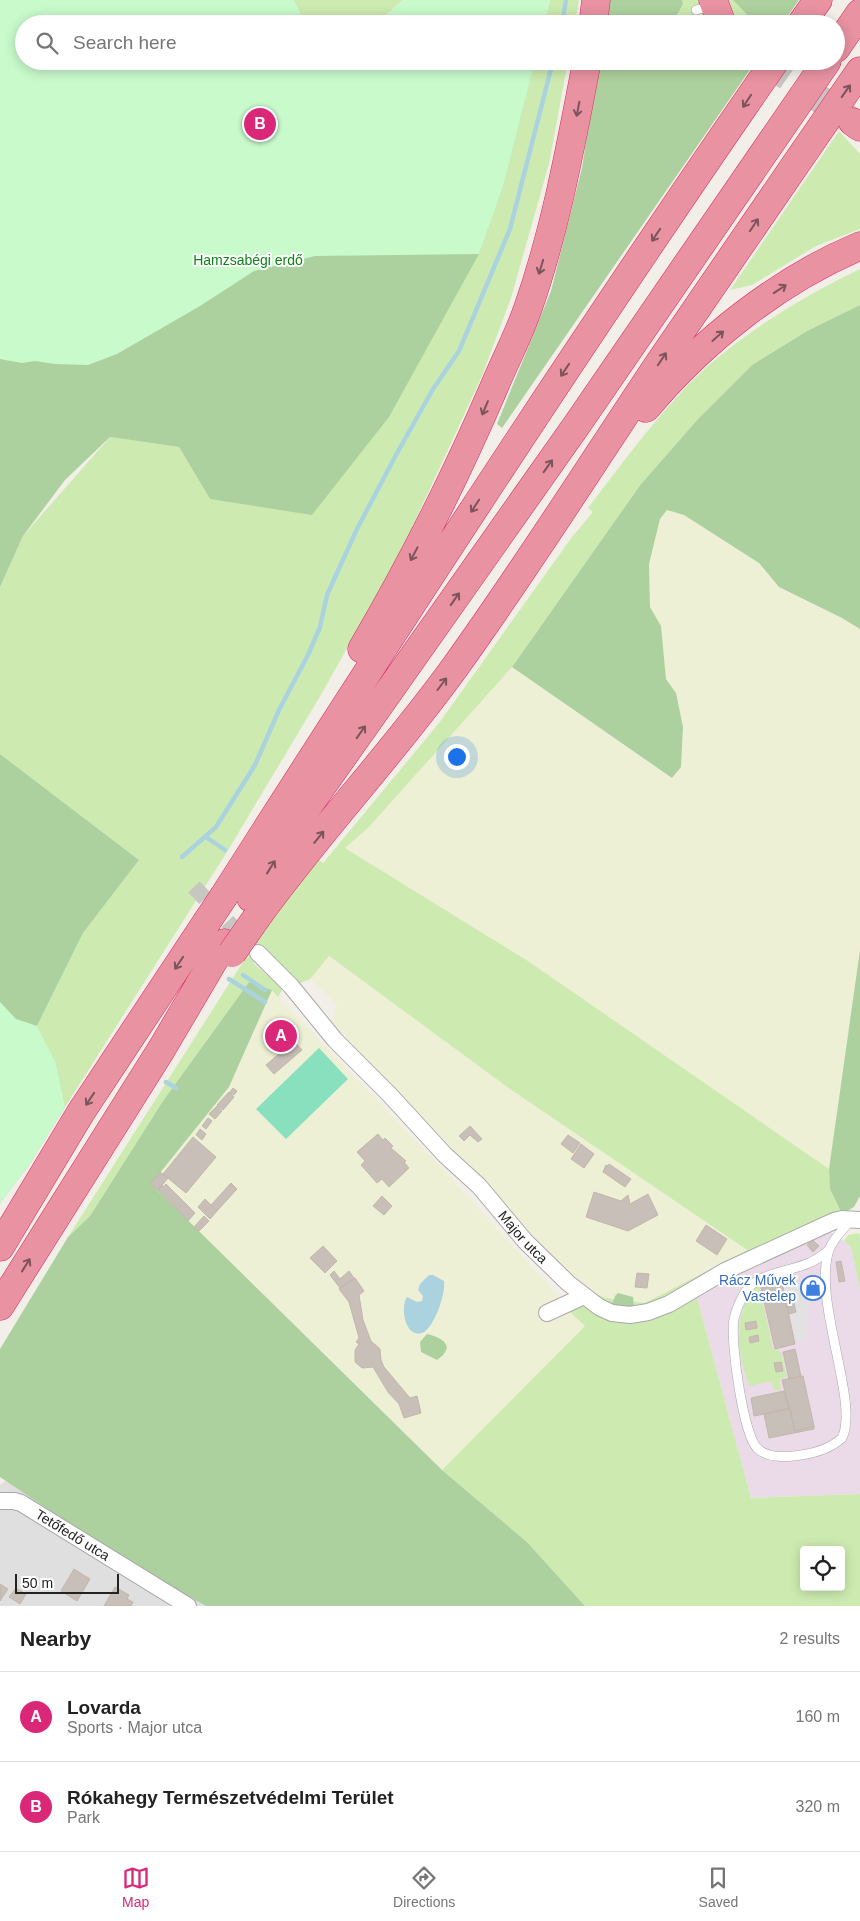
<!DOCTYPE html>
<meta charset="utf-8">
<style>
:root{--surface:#fff;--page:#f6f6f6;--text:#222;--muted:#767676;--line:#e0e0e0;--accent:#db2777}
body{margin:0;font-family:Arial,sans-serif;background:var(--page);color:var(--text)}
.controls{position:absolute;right:15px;bottom:15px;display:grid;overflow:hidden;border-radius:5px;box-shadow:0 2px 12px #0003}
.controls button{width:45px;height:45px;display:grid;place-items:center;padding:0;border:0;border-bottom:1px solid var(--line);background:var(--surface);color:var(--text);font:25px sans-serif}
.scale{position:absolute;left:15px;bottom:12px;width:104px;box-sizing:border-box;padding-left:5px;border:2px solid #222;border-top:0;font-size:14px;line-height:18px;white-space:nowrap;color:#222;-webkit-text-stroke:4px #fff;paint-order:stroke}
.you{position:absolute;left:456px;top:756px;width:18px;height:18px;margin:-12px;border:4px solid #fff;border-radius:50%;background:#1a73e8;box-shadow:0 0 0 8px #1a73e833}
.badge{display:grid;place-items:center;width:32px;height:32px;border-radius:50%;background:var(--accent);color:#fff;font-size:16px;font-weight:700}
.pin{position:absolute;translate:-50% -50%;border:2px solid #fff;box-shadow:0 1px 5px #0006}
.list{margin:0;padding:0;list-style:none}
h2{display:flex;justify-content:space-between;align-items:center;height:65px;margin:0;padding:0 20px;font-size:21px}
h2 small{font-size:16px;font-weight:400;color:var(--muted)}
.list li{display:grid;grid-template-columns:32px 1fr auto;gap:15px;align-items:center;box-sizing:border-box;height:90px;padding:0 20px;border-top:1px solid var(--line)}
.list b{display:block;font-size:19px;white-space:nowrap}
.list p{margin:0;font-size:16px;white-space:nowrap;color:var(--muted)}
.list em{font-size:16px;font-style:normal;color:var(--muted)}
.icon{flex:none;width:28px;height:28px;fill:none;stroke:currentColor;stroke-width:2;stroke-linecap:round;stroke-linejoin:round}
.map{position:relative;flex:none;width:860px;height:1606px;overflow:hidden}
.search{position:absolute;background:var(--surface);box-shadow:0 2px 12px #0003;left:15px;right:15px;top:15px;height:55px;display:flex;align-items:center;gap:12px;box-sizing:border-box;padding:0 18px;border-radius:28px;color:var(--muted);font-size:19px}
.sheet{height:245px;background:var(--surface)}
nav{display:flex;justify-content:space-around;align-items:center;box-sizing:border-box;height:70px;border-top:1px solid var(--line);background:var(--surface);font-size:14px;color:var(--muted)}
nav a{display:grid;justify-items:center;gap:2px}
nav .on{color:var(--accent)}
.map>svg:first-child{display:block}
.residential{fill:#e0dfdf}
.industrial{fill:#ebdbe8}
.farmland{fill:#eef0d5}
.grass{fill:#cdebb0;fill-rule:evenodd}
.forest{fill:#add19e}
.park{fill:#c8facc}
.pitch{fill:#88e0be}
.parking{fill:#e2e2e2}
.water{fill:#aad3df}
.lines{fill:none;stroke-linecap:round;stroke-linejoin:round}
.stream{stroke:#aad3df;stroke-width:4.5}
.building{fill:#c7bfb8;stroke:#c4b6ab}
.street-tunnel{stroke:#c8c6c1;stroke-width:16;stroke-dasharray:16 8;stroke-linecap:butt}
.highway-tunnel{stroke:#c8c6c1;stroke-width:28;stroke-dasharray:28 14;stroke-linecap:butt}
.lane-casing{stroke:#a9a9a9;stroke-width:10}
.street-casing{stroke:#a9a9a9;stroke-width:18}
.highway-casing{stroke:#dc2a67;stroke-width:29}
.lane{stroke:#fff;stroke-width:9}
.street{stroke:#fff;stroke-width:16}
.highway{stroke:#e892a2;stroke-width:28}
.highway-bridge-casing{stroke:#dc2a67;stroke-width:29;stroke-linecap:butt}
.highway-bridge{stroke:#e892a2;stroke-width:28}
.oneway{stroke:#7b545c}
.labels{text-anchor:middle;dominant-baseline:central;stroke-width:4;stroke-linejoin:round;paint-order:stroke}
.park-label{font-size:14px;fill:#0c8416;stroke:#fff}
.street-label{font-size:14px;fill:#222;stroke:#fff}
.shop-label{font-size:14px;fill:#366cbe;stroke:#fff;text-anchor:end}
</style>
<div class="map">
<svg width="860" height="1606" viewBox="0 0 860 1606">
<rect width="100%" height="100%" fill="#f2efe9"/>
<path class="residential" d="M6,1481l120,81 80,44h-206v-121z"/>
<path class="industrial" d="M829,1231l22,15 9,44v204l-109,4 -55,-204z"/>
<path class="farmland" d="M667,510l17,5 75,48 20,24 63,31 18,11v321l-31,219 -301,-208 -183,-113 23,-20 144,-161 159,111 5,-85 -10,-14 -5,-53 -11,-19 -1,-43 11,-45z
M328,956l182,133 237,162 -46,22 -56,30 -39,-5 -14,-6 -31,-27 -229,-243 5,-17 -27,-26z
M272,990l168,176 125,137 23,20 -146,147 -292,-286 79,-97z"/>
<path class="grass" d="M294,0h109l-27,24h-60l-13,-6z
M550,0h29l-4,24h-31z
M682,0h51l23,24h-84l11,-20z
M535,61h33l-19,103 -38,134 -29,78 -84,182 -76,135 -95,159 -162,255 -9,-44 -19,-37 46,-93 56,-73 -139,-106v-167l23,-51 87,-99 69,10 31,52 269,-245 24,-67z
M839,131l21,23v75l-44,17 -64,39 -22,5z
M860,269v36l-53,26 -55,34 -54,54 -57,65 -129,183 -144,161 -23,20 183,113 301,208 1,20 12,25 -188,92 -43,1 -19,-15 14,6 39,5 102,-53 -237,-161 -181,-133 -19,23 -12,5 -10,-12 -24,-25 -11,16 30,26 -5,8 -6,-7 -23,-8 -86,119 -73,115 -22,21 192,-302 58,-76 5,4 116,-140 133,-186 21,-25 -5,-4c32,-42 63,-84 99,-122 44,-46 116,-90 173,-117z
M859,1233l1,3v54l-9,-43 -7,-6 4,-6z
M759,1285l14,64 8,3 6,25 -8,2 2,10 -7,2 -3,-10 -22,5c-9,-27 -15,-55 -4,-82 3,-8 6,-15 14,-19z
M696,1294l55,204 109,-4v112h-275l-58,-64 -85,-72 143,-144 -16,-15 10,-7 6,1 20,12zM804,1550h37v37h-37z"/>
<path class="forest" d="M0,0h294l9,17 13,7h-292v37h511l-32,126 -24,67 -90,163 -77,98 -102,-16 -31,-52 -69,-10 -45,43 -42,56 -23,51z
M607,0h75l1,4 -11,20h-68z
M733,0h66l-17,24h-26z
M598,61h123l10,8 5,-8h20l-254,367 -5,-4 54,-133 31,-123z
M860,305v324l-18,-11 -63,-31 -20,-24 -75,-48 -17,-5 -7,9 -11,45 1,43 11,19 5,53 10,14 7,34 -2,40 -9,11 -160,-111 129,-183 57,-65 54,-54 55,-34z
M0,754l139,106 -56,73 -46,93 19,37 9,44 -36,58 -29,38z
M860,950v246l-6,11 -12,7 -12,-25 -1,-20z
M249,982l23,8 -43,97 -78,97 291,286 85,72 58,64h-379l-80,-44 -126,-85v-128l68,-112 22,-21 73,-115z
M618,1293l15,4 1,11 -22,-3 3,-9z
M427,1334c17,4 29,13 10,26l-16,-8 -1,-10z"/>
<path class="park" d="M0,0h294l9,17 13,7h-292v37h511l-32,126 -24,67 -164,2 -61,15 -54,35 -83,48 -29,11 -33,-1 -20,-3 -13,2 -22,-4z
M403,0h147l-6,24h-168z
M0,1002l16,17 21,7 19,37 9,44 -36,58 -29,38z"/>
<path class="pitch" d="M319,1048l29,31 -62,60 -30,-30z"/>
<path class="parking" d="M806,1280l4,18 -4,43 -9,2 -14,-58z"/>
<path class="water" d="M429,1275h4l11,6c2,12 -10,48 -22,52 -17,5 -22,-26 -15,-36l10,5 5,-1 1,-5 -5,-6 2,-6z"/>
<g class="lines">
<path class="stream" d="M562,24l4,-24
M206,837l19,13
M182,857l34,-30 39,-62 24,-55 29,-55 12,-28 7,-32 30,-66 39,-74 37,-66 26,-38 51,-122 43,-168
M243,975l22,15
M229,979l36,23
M166,1082l10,6"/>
</g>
<path class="building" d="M294,1041l8,9 -28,24 -8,-9z
M233,1088l4,3 -3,4 -4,-3z
M229,1092l5,5 -11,13 -6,-5z
M217,1106l5,5 -7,8 -6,-5z
M208,1118l4,3 -6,8 -4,-3z
M470,1126l12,13 -4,3 -8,-7 -6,6 -5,-5z
M200,1129l6,5 -4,6 -6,-5z
M378,1134l5,6 2,-2 8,8 -2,2 15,13 -2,1 5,6 -20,19 -7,-8 -5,4 -16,-18 4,-4 -8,-9z
M568,1135l12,8 -7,10 -12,-9z
M193,1137l23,20 -30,36 -23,-19z
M581,1144l13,10 -10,14 -13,-9z
M609,1164l22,15 -6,8 -22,-15 3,-7 2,1z
M160,1172l8,6 -10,12 -8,-6z
M231,1183l6,6 -20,22 -6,-6z
M166,1184l29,29 -7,8 -30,-31 4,-5 1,2z
M594,1192l27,9 7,-6 2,9 18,-10 10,21 -30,16 -42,-14z
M382,1196l10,10 -8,9 -11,-9z
M205,1199l12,12 -7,8 -12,-12z
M204,1216l5,5 -10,10 -5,-4z
M706,1225l21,14 -10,16 -21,-14z
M813,1240l6,6 -6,6 -6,-7z
M323,1246l14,15 -12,12 -15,-15z
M841,1261l4,20 -6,1 -3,-20z
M334,1271l6,8 9,-8 5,7 -14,10 -10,-13z
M637,1273l12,1 -2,14 -12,-1z
M355,1278l9,13 -5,4 4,25 8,21 9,8 1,11 3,7 26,31 7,-2 4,17 -17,5 -5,-14 -11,-12 -15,-25 -11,1 -7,-6v-12l4,-6 -3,-2 3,-4 -10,-36 -10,-13z
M782,1283l13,61 -20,5 -14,-61z
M792,1295l4,17 -7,2 -4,-18z
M756,1321l1,7 -11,2 -1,-7z
M758,1335l1,6 -9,2 -1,-6z
M795,1349l6,27 -12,3 -6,-27z
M781,1362l2,9 -7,1 -2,-9z
M803,1376l11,50 -19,5 -13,-51z
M784,1391l5,18 -35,7 -3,-18z
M790,1408l5,23 19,-5v3l-45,9 -5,-24z
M74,1569l16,10 -13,22 -16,-10z
M0,1584l8,5 -8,12z
M115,1587l14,8 -2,4 6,3 -2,4h-27z
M16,1588l10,6 -6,10 -11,-7z"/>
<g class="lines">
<path class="street-tunnel" d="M194,887l53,55"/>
<path class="highway-tunnel" d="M765,61l88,61"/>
<defs>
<path id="lane" d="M696,10l16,-4
M829,1250c-6,5 -11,9 -18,12 -20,10 -52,10 -65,29 -5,8 -10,19 -12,28 -4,22 9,114 23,129 11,11 30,9 44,7 14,-2 30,-7 41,-17 18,-35 -30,-138 -13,-188 4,-11 14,-21 22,-30"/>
<g id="street">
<path id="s1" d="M258,953l33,33 44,54 54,54 56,61 34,31 46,55 43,42 31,24 13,6 18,2 18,-3 21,-8 56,-33 109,-50 8,-2 18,1"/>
<path d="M547,1313l37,-17"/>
<path id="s2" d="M0,1501h14l7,2 167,103"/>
</g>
<path id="highway" d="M713,0l9,24
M593,24l3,-24
M801,24l17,-24
M836,48l24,-35
M853,122l7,5
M646,408c56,-67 133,-128 214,-162
M362,649c50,-85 94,-173 133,-264 11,-26 24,-51 33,-77 28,-80 43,-164 59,-247
M224,896c179,-281 361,-561 551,-835
M251,898l50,-82 275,-390 251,-365
M257,917c62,-86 136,-164 198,-250 72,-100 138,-205 207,-308 65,-96 132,-192 198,-288
M0,1247l81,-135 125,-189
M0,1306l161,-256 63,-107"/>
</defs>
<use href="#lane" class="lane-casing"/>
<use href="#street" class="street-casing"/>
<use href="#highway" class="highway-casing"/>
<use href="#lane" class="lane"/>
<use href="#street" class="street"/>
<use href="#highway" class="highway"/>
<defs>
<path id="highway-bridge" d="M206,923l18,-27
M232,953l25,-36"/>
</defs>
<use href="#highway-bridge" class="highway-bridge-casing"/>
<use href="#highway-bridge" class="highway-bridge"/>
</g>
<defs><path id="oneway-shaft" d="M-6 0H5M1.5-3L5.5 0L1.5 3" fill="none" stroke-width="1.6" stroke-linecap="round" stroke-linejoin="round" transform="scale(1.25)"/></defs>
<g class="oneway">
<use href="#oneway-shaft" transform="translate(846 91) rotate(-55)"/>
<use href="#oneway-shaft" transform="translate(747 101) rotate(124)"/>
<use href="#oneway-shaft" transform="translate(578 109) rotate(101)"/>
<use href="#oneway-shaft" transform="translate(754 225) rotate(-56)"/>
<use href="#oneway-shaft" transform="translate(656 235) rotate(124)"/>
<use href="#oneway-shaft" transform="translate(541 267) rotate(107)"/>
<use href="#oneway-shaft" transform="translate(780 289) rotate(-34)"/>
<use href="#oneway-shaft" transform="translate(718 336) rotate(-42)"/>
<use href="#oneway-shaft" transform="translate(662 359) rotate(-56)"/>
<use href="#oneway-shaft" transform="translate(565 370) rotate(124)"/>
<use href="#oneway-shaft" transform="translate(485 408) rotate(113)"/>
<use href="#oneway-shaft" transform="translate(548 466) rotate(-55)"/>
<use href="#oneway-shaft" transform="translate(475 506) rotate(123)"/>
<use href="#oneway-shaft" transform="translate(414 554) rotate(118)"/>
<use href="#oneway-shaft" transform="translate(455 599) rotate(-55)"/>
<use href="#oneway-shaft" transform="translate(442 684) rotate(-53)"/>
<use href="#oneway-shaft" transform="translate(361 732) rotate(-55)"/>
<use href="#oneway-shaft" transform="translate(319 837) rotate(-51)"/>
<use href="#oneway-shaft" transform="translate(271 867) rotate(-58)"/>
<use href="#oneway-shaft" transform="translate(179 963) rotate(124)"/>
<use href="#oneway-shaft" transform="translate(90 1099) rotate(124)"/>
<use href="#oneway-shaft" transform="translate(26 1265) rotate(-58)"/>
</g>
<defs>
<symbol id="shop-ring" viewBox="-11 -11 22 22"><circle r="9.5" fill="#fff" stroke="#3f7fe0" stroke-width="1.5"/><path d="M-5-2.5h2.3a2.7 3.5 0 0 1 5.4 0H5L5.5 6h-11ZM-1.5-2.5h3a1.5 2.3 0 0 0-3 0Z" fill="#3f7fe0"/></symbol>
</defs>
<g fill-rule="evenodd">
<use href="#shop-ring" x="799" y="1274" width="28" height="28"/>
</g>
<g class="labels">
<g class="park-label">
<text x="248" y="260">Hamzsabégi erdő</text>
</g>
<g class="street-label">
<text stroke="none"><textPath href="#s1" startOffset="389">Major utca</textPath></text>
<text stroke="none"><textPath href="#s2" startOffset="82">Tetőfedő utca</textPath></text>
</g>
<g class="shop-label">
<text x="796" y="1280">Rácz Művek<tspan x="796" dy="16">Vastelep</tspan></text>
</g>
</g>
</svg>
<div class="controls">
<button><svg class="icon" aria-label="locate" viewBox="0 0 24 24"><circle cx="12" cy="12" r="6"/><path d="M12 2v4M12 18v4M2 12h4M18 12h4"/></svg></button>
</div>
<div class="scale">50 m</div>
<div class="you"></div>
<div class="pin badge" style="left:281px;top:1036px">A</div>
<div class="pin badge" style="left:260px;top:124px">B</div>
<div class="search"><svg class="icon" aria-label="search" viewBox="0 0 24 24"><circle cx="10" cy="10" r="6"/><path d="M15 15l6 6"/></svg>Search here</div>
</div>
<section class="sheet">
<h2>Nearby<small>2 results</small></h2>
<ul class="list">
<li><span class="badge">A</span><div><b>Lovarda</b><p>Sports · Major utca</p></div><em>160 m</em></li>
<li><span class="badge">B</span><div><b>Rókahegy Természetvédelmi Terület</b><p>Park</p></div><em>320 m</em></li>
</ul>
</section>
<nav>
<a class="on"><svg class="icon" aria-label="map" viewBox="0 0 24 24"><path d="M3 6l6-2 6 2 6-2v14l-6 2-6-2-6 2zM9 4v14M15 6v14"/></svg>Map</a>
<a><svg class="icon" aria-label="directions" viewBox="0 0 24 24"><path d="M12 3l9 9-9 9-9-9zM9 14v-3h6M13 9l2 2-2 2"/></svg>Directions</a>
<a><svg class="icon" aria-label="saved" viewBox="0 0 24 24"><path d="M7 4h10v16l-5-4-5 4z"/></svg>Saved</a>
</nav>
